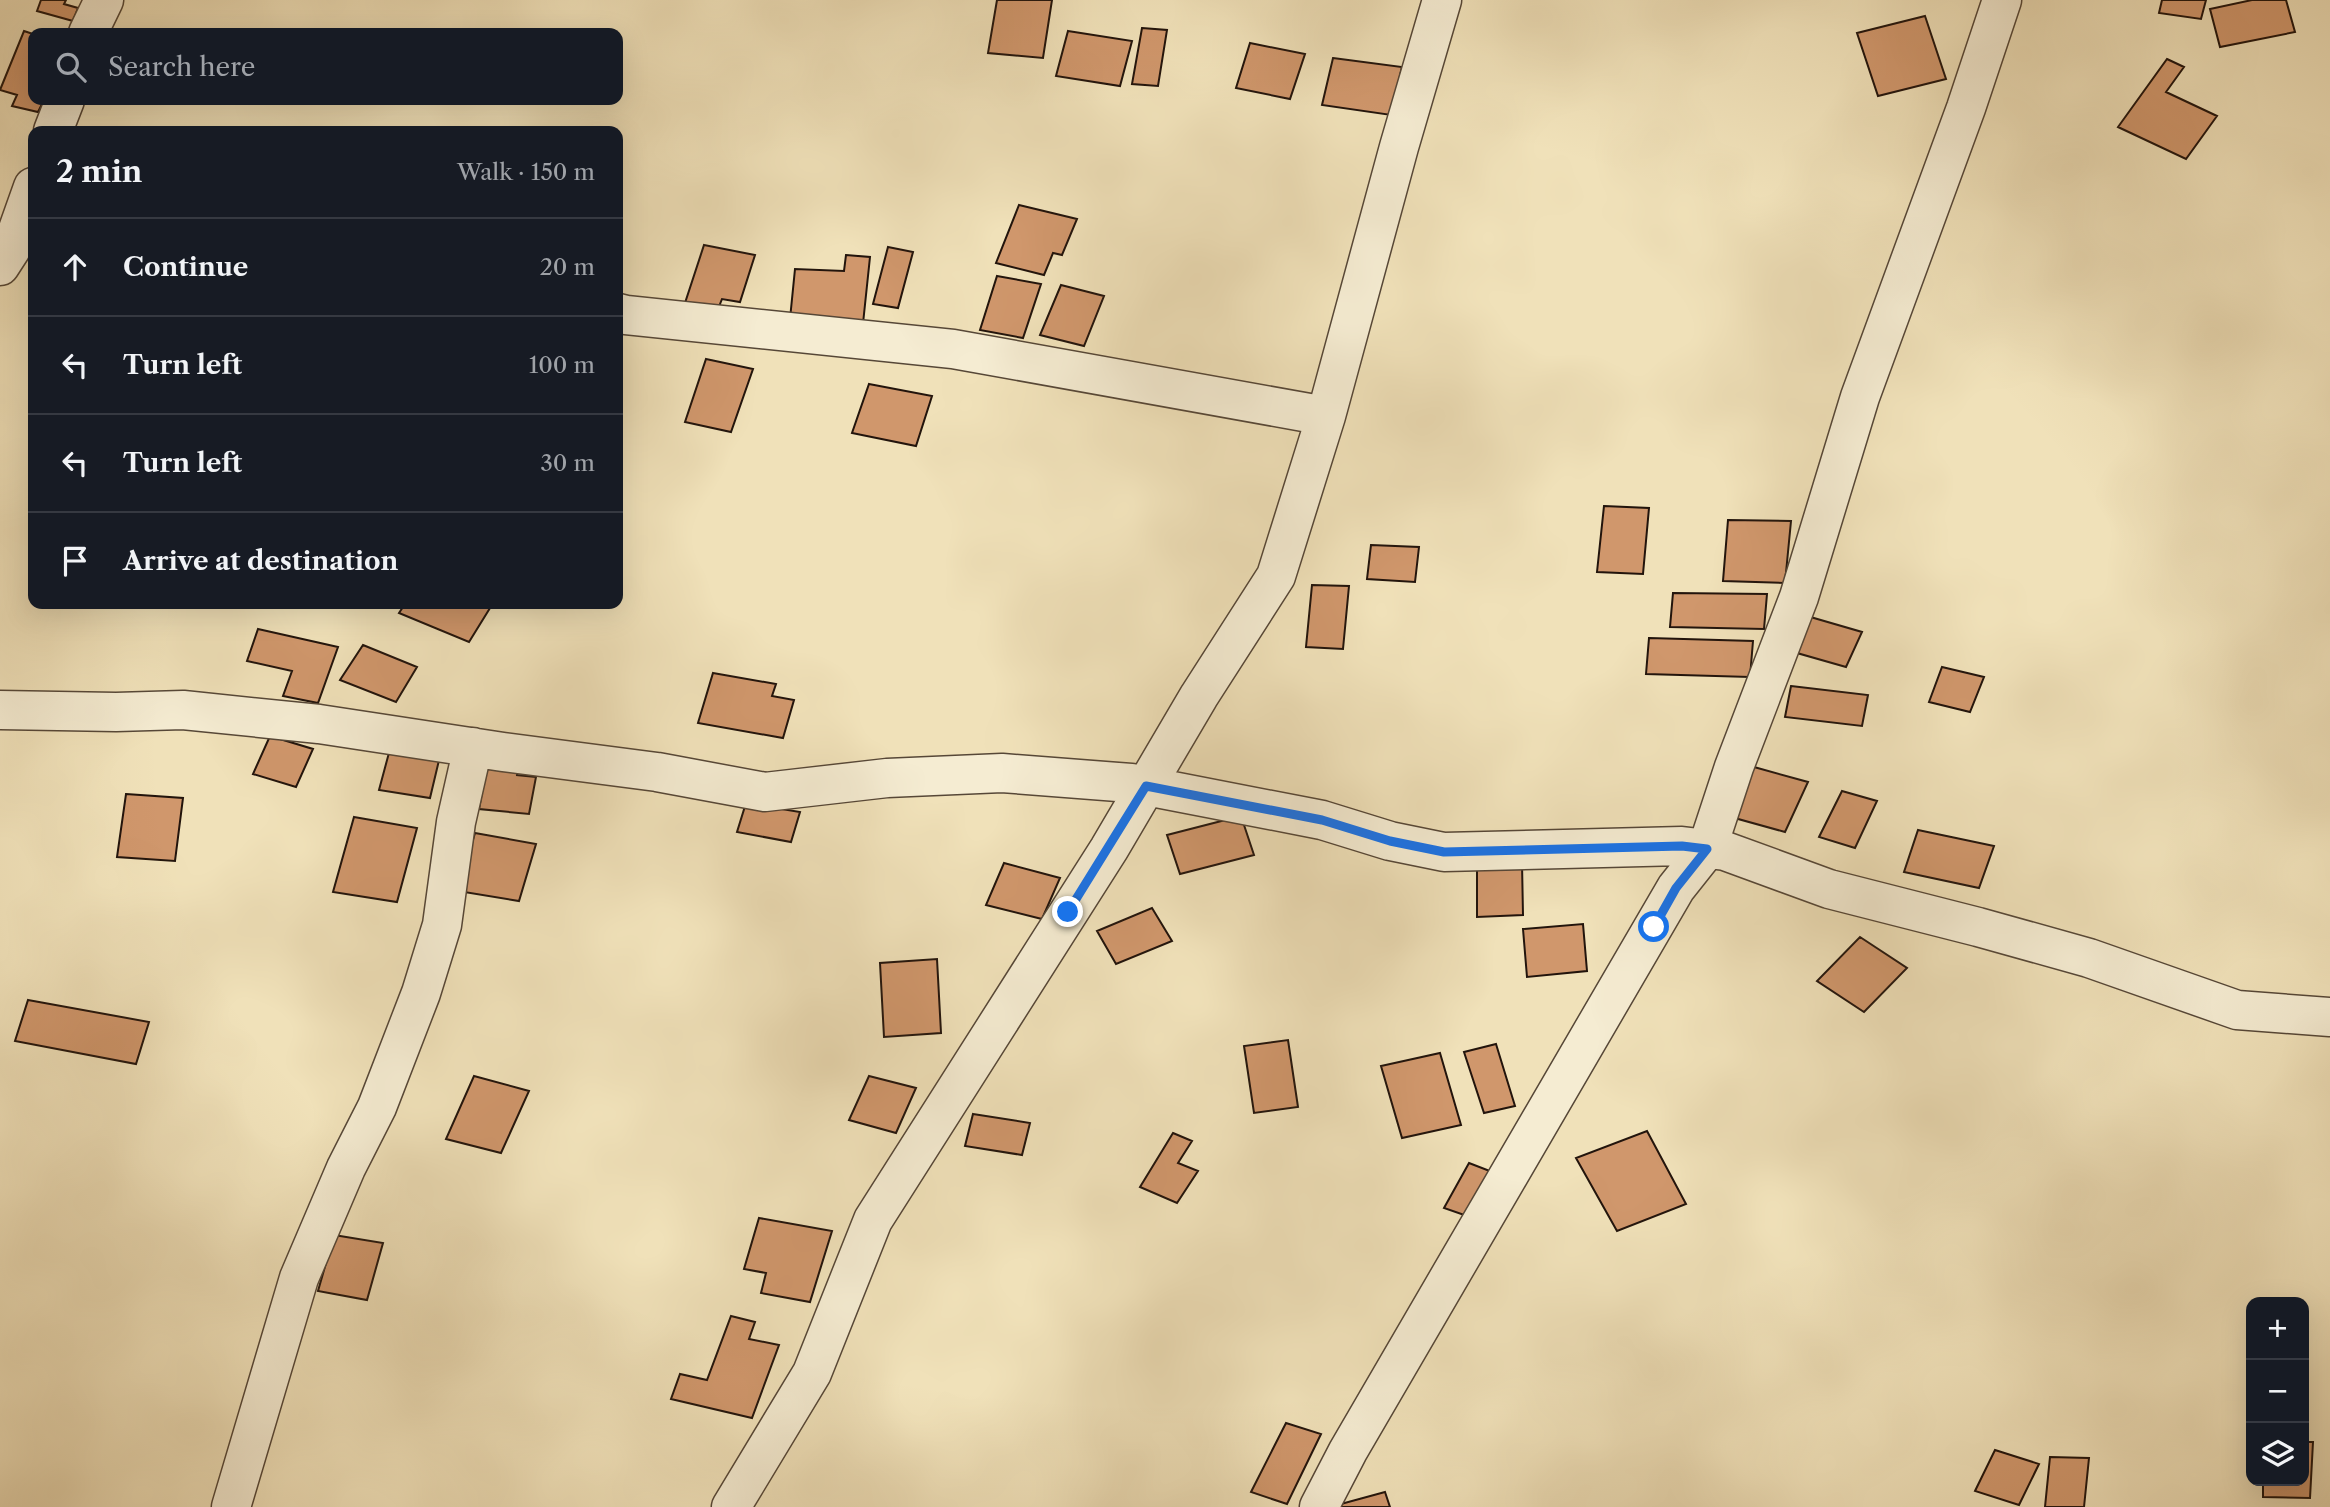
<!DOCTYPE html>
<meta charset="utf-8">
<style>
:root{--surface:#171b24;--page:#242831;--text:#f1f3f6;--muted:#9ea1a6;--line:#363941}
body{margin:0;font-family:"Libre Caslon Text",serif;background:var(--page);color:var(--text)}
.controls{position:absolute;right:21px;bottom:21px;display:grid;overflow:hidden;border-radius:14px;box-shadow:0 7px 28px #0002}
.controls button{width:63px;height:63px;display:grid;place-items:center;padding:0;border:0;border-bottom:2px solid var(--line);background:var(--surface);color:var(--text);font:35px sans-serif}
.stop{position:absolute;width:21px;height:21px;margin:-16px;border:5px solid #1a73e8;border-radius:50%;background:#fff}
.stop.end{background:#1a73e8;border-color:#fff;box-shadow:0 2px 7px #0008}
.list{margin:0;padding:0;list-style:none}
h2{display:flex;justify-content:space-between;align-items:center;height:91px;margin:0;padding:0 28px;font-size:30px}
h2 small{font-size:23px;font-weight:400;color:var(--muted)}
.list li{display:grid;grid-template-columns:46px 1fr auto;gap:21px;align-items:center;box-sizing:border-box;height:98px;padding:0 28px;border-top:2px solid var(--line)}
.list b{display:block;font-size:26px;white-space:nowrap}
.list em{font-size:23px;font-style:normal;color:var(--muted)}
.icon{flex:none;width:38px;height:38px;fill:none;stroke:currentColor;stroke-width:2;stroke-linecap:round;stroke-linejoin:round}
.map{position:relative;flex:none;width:2330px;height:1507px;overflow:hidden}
.search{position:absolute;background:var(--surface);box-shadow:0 7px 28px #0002;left:28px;top:28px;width:595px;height:77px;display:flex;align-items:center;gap:18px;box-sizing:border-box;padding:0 24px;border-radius:14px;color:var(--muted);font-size:26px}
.panel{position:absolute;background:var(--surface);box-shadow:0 7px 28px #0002;left:28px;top:126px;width:595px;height:483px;border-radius:14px}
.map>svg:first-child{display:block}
.building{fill:#d0976c;stroke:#22140c;stroke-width:2}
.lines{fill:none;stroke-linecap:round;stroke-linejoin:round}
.minor-casing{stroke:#564737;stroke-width:41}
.minor{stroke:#f5ecd2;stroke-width:38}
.route{stroke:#1a73e8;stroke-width:9}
</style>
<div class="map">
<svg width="2330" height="1507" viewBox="0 0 2330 1507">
<rect width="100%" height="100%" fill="#f0e1b9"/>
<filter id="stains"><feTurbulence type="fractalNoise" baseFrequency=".00286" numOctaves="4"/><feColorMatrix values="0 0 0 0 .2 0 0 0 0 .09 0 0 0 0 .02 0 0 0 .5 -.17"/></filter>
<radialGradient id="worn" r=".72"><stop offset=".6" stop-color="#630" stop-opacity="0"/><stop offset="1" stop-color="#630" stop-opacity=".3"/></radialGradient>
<path class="building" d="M41,0h25l-2,4 14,4 -5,13 -36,-10z
M997,0h55l-9,58 -55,-5z
M2162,0h44l-5,19 -42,-6z
M2252,0h34l9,32 -75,15 -10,-38z
M1925,16l21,63 -68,17 -21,-63z
M1142,28l25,2 -9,56 -26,-2z
M24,31l9,3v66h11l-6,12 -26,-6 5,-11 -17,-5z
M1068,31l64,10 -12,45 -64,-10z
M1250,43l55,11 -15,45 -54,-11z
M1333,58l69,9 -11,48 -69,-10z
M2167,59l17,8 -18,25 51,24 -31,43 -68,-32z
M1019,205l58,14 -15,36 -9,-2 -9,22 -48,-12z
M704,245l51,10 -15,47 -18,-3 -4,10 -33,-6z
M888,247l25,5 -15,56 -25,-4z
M846,255l24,2 -8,76 -73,-4 6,-60 49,2z
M997,276l44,8 -18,54 -43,-8z
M1061,285l43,11 -20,50 -44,-11z
M706,359l47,10 -22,63 -46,-10z
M869,384l63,12 -16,50 -64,-13z
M1604,506l45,2 -6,66 -46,-2z
M1728,520l63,1 -6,62 -62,-2z
M1371,545l48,2 -4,35 -48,-3z
M1312,585l37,1 -6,63 -37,-2z
M1673,593l94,1 -3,35 -94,-2z
M405,604h74l11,4 -21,34 -70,-29z
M1807,616l55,16 -16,35 -56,-16z
M258,629l80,18 -20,56 -35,-7 9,-25 -45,-10z
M1649,638l104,3 -3,36 -104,-3z
M363,645l54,22 -21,35 -56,-22z
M1942,667l42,10 -14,35 -41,-10z
M713,673l63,11 -4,12 22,4 -11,38 -85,-15z
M1791,686l77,9 -6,31 -77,-9z
M270,736l43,13 -17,38 -43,-13z
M390,749l50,7 -10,42 -51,-8z
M487,764l31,3 -1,8 19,2 -7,37 -50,-5z
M1754,767l54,15 -23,50 -54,-15z
M1842,791l35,10 -22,47 -36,-11z
M126,794l57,4 -8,63 -58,-4z
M746,803l54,9 -9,30 -54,-10z
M1241,816l13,39 -74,19 -13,-39z
M354,817l63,11 -20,74 -64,-10z
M1918,830l76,16 -15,42 -75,-16z
M475,833l61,11 -17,57 -61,-10z
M1004,863l56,15 -18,41 -56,-14z
M1522,863l1,52 -46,2v-52z
M1152,908l20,33 -56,23 -19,-33z
M1583,924l4,47 -60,6 -4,-48z
M1860,937l47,31 -43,44 -47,-31z
M937,959l4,74 -57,4 -4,-74z
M28,1000l121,22 -13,42 -121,-23z
M1288,1040l10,67 -44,6 -10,-67z
M1496,1044l19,62 -31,7 -20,-61z
M1440,1053l21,72 -59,13 -21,-72z
M474,1076l55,15 -28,62 -55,-14z
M869,1076l47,12 -20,45 -47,-13z
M973,1114l57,9 -8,32 -57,-9z
M1647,1131l39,73 -69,27 -41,-73z
M1173,1133l19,8 -14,22 20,8 -21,32 -37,-16z
M1469,1163l26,10 -25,44 -26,-9z
M759,1218l73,13 -22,71 -49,-9 5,-20 -22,-4z
M334,1235l49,8 -16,57 -49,-9z
M731,1316l24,6 -6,17 30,6 -27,73 -81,-19 9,-25 27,6z
M1286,1423l35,11 -34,70 -36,-12z
M2304,1442h9l-3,56 -47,-1v-16h41z
M1995,1450l44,14 -20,41 -44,-14z
M2050,1457l39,1 -5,49h-39z
M1385,1492l5,15h-60z"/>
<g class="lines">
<defs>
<path id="minor" d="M88,33l16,-33
M53,131l12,-31
M0,266l11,-17 22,-62
M618,313l8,2 327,34 373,67
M0,710l116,2 67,-2 136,14 184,28 154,20 108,20 122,-14 115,-5 129,10 191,37 68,21 54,11 238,-6 43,5 104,38 149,38 111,31 148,52 93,7
M231,1507l68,-229 47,-110 31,-61 44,-114 21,-68 14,-103 17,-75
M731,1507l81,-134 61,-153 236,-371 90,-153 77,-120 50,-160 73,-269 43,-147
M1319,1507l29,-56 328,-563 31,-39 27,-82 65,-170 61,-200 106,-289 36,-108"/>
</defs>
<use href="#minor" class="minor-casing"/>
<use href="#minor" class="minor"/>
</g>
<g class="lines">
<path class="route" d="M1068,912l78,-126 176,34 68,21 54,11 238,-6 25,3 -31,39 -22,39"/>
</g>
<rect width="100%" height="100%" filter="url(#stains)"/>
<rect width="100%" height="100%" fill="url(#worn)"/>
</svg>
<div class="controls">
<button>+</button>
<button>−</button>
<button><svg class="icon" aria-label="layers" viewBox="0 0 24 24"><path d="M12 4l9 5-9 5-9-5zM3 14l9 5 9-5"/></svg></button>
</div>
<div class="stop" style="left:1654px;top:927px"></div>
<div class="stop end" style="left:1068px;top:912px"></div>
<div class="search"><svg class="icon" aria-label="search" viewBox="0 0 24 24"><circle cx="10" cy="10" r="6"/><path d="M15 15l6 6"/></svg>Search here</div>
<section class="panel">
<h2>2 min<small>Walk · 150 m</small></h2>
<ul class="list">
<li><svg class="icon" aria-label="ahead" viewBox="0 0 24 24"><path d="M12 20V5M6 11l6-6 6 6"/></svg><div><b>Continue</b></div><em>20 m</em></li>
<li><svg class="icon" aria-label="left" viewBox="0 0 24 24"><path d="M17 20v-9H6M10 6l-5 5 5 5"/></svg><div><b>Turn left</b></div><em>100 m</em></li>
<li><svg class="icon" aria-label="left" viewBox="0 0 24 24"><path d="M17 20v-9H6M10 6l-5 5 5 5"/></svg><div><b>Turn left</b></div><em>30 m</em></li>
<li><svg class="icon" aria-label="arrive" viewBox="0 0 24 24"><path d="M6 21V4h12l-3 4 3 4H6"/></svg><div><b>Arrive at destination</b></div></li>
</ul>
</section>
</div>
